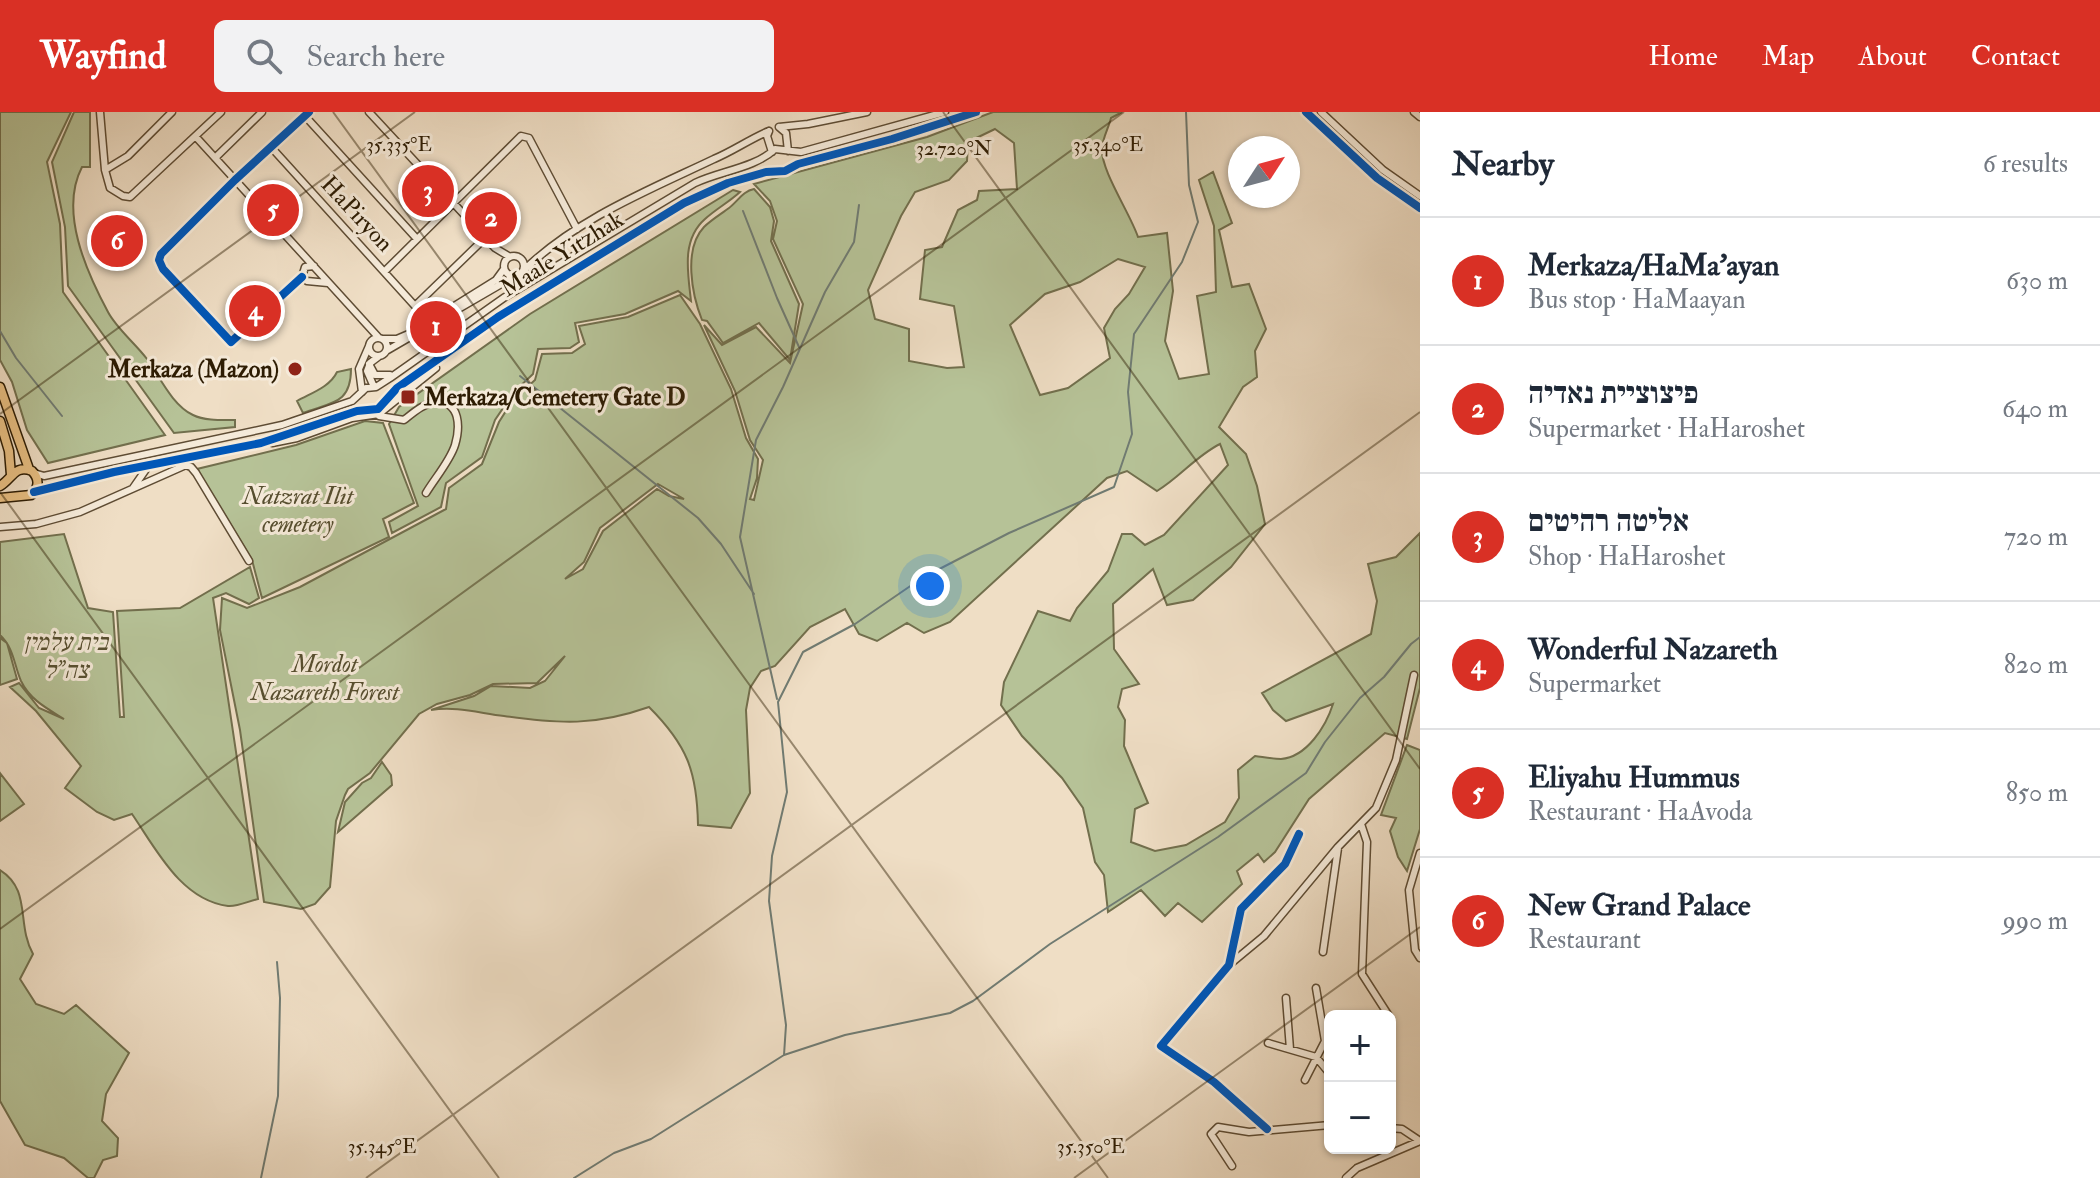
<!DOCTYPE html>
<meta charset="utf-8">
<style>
:root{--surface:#fff;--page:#f2f2f3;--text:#1f2937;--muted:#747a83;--line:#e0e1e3;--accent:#d93025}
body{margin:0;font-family:"IM FELL Double Pica","Frank Ruhl Libre",serif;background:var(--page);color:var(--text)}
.controls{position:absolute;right:24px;bottom:24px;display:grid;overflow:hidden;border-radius:12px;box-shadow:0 2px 6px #0004}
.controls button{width:72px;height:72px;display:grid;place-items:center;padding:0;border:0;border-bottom:2px solid var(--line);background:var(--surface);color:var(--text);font:40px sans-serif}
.compass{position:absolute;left:1228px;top:24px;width:72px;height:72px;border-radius:50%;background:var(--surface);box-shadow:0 2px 6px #0004;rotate:54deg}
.you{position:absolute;left:930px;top:474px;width:28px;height:28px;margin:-20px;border:6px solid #fff;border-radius:50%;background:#1a73e8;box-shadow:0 0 0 12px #1a73e833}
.badge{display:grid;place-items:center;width:52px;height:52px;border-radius:50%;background:var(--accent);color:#fff;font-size:26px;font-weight:700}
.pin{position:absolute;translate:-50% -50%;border:4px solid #fff;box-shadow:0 2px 8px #0006}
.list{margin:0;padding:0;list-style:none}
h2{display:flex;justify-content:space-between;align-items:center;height:104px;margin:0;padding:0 32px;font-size:34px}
h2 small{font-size:26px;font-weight:400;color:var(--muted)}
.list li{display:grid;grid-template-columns:52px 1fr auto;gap:24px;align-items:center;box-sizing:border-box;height:128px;padding:0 32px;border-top:2px solid var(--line)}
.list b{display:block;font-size:30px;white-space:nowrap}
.list p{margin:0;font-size:26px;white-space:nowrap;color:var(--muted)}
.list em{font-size:26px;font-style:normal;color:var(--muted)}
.icon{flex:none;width:44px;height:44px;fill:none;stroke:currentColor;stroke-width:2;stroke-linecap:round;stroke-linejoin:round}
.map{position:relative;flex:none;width:1420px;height:1066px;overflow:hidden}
header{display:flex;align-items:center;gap:48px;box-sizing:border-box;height:112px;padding:0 40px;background:var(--accent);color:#fff}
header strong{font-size:38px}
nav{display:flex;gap:44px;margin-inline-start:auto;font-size:28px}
.search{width:560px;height:72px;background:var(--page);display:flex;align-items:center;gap:20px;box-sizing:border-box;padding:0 28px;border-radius:12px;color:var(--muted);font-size:30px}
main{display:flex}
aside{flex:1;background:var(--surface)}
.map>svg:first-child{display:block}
.green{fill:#b6c297;stroke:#726f4d;stroke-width:2;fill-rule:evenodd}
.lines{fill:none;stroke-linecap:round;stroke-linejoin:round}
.stream{stroke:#707b72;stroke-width:2}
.minor-casing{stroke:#5e4c34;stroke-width:9}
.major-casing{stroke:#2d1c03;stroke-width:11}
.minor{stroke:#f5ead9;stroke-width:6}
.major{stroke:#e8bf82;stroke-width:8}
.cycleway-casing{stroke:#f5ead9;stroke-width:13}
.cycleway{stroke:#0057b8;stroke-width:8}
.ticks{fill:none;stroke:#2d1c03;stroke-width:2;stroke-opacity:0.45}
.poi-dot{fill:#8f2418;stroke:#f5ead9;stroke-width:3}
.labels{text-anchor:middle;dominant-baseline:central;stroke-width:6;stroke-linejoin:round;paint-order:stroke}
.street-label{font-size:24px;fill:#2d1c03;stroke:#f5ead9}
.poi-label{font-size:24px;font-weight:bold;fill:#2d1c03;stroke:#f5ead9;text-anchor:end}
.park-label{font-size:24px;font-style:italic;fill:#564e2f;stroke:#f5ead9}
.ticks-label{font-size:20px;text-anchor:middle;fill:#2d1c03;stroke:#f5ead9;stroke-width:6;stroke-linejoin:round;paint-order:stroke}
</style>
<header>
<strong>Wayfind</strong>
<div class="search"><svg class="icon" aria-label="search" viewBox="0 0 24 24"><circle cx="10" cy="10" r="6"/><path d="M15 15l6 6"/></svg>Search here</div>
<nav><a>Home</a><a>Map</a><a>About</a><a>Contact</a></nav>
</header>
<main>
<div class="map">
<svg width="1420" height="1066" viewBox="0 0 1420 1066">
<rect width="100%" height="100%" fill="#efdec5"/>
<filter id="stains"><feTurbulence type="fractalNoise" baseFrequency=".0025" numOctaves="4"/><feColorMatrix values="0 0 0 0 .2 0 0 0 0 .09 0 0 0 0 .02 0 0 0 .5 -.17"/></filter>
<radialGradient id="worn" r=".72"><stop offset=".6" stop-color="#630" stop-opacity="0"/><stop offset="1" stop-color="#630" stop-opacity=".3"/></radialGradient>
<path class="green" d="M0,0h71l-24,50 13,62 3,68 102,143 -117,28 -21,-33 -15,-48 -12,-22z
M74,0h16v55h-8c-23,44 4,104 26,145 9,17 27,31 39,47 13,18 25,46 46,56 12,6 29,5 42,5v7l-61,6 -106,-147 -3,-59 -13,-65z
M993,0h129l-11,6c-2,9 -9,21 -9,31 -1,22 28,64 36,88l29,-4 6,58 -8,50 14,38 30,-5 -12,-78 19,-4 -2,-66 -15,-46 14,-8 19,51 -13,7 13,57 17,-3 17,45 -11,22 2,26 -14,10 -24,40 27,27 11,32 8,38 -34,43 -38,33 -26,5 -14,-36 -40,35 1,45 25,35 -17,5 -4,18 7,13 -1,26 24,57 -13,6 -4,33 24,9 31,-6 39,-23 14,-24 -1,-28 17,-14c8,1 18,3 26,3 26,-2 45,-33 52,-55l-47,17 -13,-11 -11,-17 109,-59 6,-33 -9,-37 28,-7 24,-24v155l-13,51 -22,-6 -76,66 -34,53 -11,10 -6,-8 -21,17 5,13 -40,38 -24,-19 -13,13 -24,-26 -33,22 -4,-37 -9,-13 -12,-54 -21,-30 -40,-42 -21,-31 3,-23 34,-71 32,10 7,-13 31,-37 14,-37h10l13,11 19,-10 64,-70 -8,-21c-24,12 -40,33 -63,47l-30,-20 -20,7 -157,144 -26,11 -17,-10 -30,18 -18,-7 -14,-25 -35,18 -35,39 -14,5 -11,17 -4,22 4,83 -19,35 -33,-3c-1,-54 -11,-80 -49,-118 -54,19 -89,17 -145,9 -25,-3 -48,-10 -73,-6l43,-14 17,-10 39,2 15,-7 20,-25 -28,27 -44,1 -23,11 -33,9 -18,10 -49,59 -22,16 -3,6 -9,26 -6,66 -15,17 -14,5 -37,-7 -24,-172 -20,-100 2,-32 25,10 53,-21 146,-78 3,-21 33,-24 17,-42 14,-22 22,-20 7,-26 30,-1 13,-9 -6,-18 49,-9 52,-22 20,29 31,65 15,49 12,21 -1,19 -7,21 4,1 9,-40 -13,-20 -15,-49 -31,-66 18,20 34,-18 34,36 13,-59 -30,-65 4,-18 -7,-20 -16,-17 173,-47zM995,17l19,14 3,46 -38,2 -2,9 -19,10 -16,37 -17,3 -5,49 34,7 10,61 -17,1 -38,-7v-32l-34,-10 -7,-29 33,-74 14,-24 34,-12 18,-19 1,-19zM1118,147l27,8 -16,27 -14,15 -11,19 6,30 -42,30 -28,7 -30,-70 35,-31 35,-12zM658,372l26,15 -15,-3 -12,-7 -54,42 -20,38 -18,10 19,-17 16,-34z
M754,77l16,18 4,14 -3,20 28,63 -9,56 -31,-37 -36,20 -16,-22 -5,-1c-10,-25 -19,-71 2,-93 7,-7 17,-13 25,-19 9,-7 14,-17 25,-19z
M733,78l7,2c-11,10 -24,17 -35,27 -24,21 -17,54 -14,82l-13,-10 -53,23 -50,9 4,19 -9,6 -32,1 -5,25 -19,18 -19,28 -13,37 -36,26 -5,24 -49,26 -3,-11 29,-16 -29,-82 10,-17 131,-93z
M351,257c0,35 -19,33 -48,44l-6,-12c14,-8 33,-14 40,-29z
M365,309l18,2 31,80 -31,16 6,18 -127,61 -10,-38 -55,-91 99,-24z
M64,422l24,74 25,4 7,105h4l-7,-106 63,-3 70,-41 9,31 -10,6 -23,-11 -13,5 45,301c-9,2 -21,8 -30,7 -47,-6 -72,-57 -96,-92l-18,6 -17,-8 -32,-24 16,-22 -45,-55 -26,-24 9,-4 20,25 25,11c-16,-10 -34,-19 -43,-38 -7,-16 -7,-33 -21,-46v-93z
M0,526l7,5 10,36 -17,6z
M1407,633l13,5v79l-13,42 -9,-14 -8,-26 6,-13 -15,-3z
M382,650l9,13 1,10 -54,47 7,-30 17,-19 9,-5z
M0,661l24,31 -24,17z
M0,758c32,20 16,54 33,84l-13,25 16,25 28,10 12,-9 53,48 -23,41 -4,27 16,17 -1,18 -14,4 -9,18h-6l-24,-20 -39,-13 -25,-44z"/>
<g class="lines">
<path class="stream" d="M743,99l34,87 22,49
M0,219l16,27 46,58
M520,264l178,142 23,26 33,50
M777,587l-37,-162 16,-97 27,-53 42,-95 29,-50 5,-37
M784,943l2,-30 -17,-124 3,-45 15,-64 -9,-90 25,-50 52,-28 67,-46 87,-45 105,-46 18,-53 -4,-42 6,-58 48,-72 16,-40 -9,-37 -3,-73
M261,1066l17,-82 2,-98 -3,-36
M574,1066l40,-25 37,-14 133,-84 61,-20 105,-22 23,-12 77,-57 168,-107 88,-64 19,-31 35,-44 24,-21 27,-33 9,-7"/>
<defs>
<path id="minor" d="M100,0l5,58 5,18 13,8 7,1 91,-85
M369,0l126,136 15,9
M1306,0l71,66 43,30
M1321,0l62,58 37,26
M1414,0l6,5
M305,4l112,123
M779,15l29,-3 59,-12
M779,15l7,6 2,18
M769,19l-2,5 5,16
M196,25l183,201
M271,35l144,159 70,-68
M215,46l47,-46
M105,58l23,-14 44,-44
M504 154a10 10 0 1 1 20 0a10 10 0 1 1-20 0Z
M314,154l-9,1 -3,10 5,4 21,2
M385,159l136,-135 8,2 48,91
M523,159c53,-52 126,-81 191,-112 19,-8 36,-20 55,-28
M302,165l-71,65 -68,-73 -4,-9 2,-6 74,-74 74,-68
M369 235a9 9 0 1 1 18 0a9 9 0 1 1-18 0Z
M383,227h14l14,-6 85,-53 8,-11
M386,239l129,-75
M369,252l6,11h15
M374,275l-7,-16 3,-8 8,-6
M362,280l-3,-23 10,-23
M379,304l25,4c9,-7 20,-17 32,-18 25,-1 24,26 19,43 -5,16 -20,33 -29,48
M272,331l25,-5 55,-20 27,-4 57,-46
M34,361l10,3 238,-51 70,-24 14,-13 10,-1 14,-9 115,-81 190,-114c25,-12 60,-15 80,-34l26,3 144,-40
M133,376l16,-23
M34,380l80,-20 147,-29 96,-32 21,-2 19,-21 101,-71 186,-114 44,-20 38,-11 19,-1 13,-7 94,-25 84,-27
M0,415l36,-3 44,-12 106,-47 5,2 5,6 53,88
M1361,712l6,18 -5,132 27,42
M1420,741l-11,37 6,60 5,8
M1323,840l15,-104
M1229,853l35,-29 74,-89 38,-39 20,-48 18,-85
M1286,886l4,51
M1268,931l48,14 14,17
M1305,968l20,-39 -9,-53
M1390,1016l12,1 18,12
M1267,1017l-53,-47 -53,-36 68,-81 12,-56 44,-45 14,-30
M1232,1054l-21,-32 7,-7 31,5 81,-7
M1346,1066l11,-10 63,-27"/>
<path id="major" d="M0,275l29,82
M0,309l9,30 2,24
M0,374c12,-7 15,-22 32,-15 8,8 7,17 -1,24l-31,3"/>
</defs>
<use href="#minor" class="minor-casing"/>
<use href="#major" class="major-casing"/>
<use href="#minor" class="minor"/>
<use href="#major" class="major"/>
<defs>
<path id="cycleway" d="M1306,0l71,66 43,30
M302,165l-71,65 -68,-73 -4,-9 2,-6 74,-74 74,-68
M34,380l80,-20 147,-29 96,-32 21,-2 19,-21 101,-71 186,-114 44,-20 38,-11 19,-1 13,-7 94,-25 84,-27
M1267,1017l-53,-47 -53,-36 68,-81 12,-56 44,-45 14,-30"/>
</defs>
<use href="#cycleway" class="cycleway-casing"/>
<use href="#cycleway" class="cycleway"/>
</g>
<path class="ticks" d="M333,0l775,1066M943,0l477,657M0,302l415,-302M0,380l499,686M0,817l1124,-817M366,1066l1054,-766M1074,1066l346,-251"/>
<g class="poi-dot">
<circle cx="295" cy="257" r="8"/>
<rect x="400" y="277" width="16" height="16" rx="4"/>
</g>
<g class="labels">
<g class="street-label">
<text transform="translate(357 102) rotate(47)">HaPiryon</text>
<text transform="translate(562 142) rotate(-32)">Maale Yitzhak</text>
</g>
<g class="poi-label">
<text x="279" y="257">Merkaza (Mazon)</text>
<text x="424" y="285" text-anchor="start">Merkaza/Cemetery Gate D</text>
</g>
<g class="park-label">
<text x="298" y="384">Natzrat Ilit<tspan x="298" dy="28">cemetery</tspan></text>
<text x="66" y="530">בית עלמין<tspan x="66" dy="28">צה"ל</tspan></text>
<text x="325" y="552">Mordot<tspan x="325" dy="28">Nazareth Forest</tspan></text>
</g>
</g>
<g class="ticks-label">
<text x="399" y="39">35.335°E</text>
<text x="1108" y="39">35.340°E</text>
<text x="954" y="43">32.720°N</text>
<text x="382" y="1041">35.345°E</text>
<text x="1091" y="1041">35.350°E</text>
</g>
<rect width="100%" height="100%" filter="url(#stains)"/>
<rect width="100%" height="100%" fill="url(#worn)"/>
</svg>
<div class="controls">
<button>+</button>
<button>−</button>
</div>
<svg class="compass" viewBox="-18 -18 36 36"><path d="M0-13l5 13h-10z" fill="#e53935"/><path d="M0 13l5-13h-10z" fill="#747a83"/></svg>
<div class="you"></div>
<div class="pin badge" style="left:436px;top:215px">1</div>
<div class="pin badge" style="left:491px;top:106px">2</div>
<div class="pin badge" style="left:428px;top:79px">3</div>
<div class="pin badge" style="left:255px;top:199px">4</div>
<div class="pin badge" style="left:273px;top:98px">5</div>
<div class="pin badge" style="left:117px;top:129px">6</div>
</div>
<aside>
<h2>Nearby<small>6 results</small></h2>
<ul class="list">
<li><span class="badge">1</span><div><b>Merkaza/HaMa'ayan</b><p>Bus stop · HaMaayan</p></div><em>630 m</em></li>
<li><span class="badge">2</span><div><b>פיצוציית נאדיה</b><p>Supermarket · HaHaroshet</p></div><em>640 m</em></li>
<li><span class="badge">3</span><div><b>אליטה רהיטים</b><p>Shop · HaHaroshet</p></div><em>720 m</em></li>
<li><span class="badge">4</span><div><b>Wonderful Nazareth</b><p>Supermarket</p></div><em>820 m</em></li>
<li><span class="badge">5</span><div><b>Eliyahu Hummus</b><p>Restaurant · HaAvoda</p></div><em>850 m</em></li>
<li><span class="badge">6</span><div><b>New Grand Palace</b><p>Restaurant</p></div><em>990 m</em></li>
</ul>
</aside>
</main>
